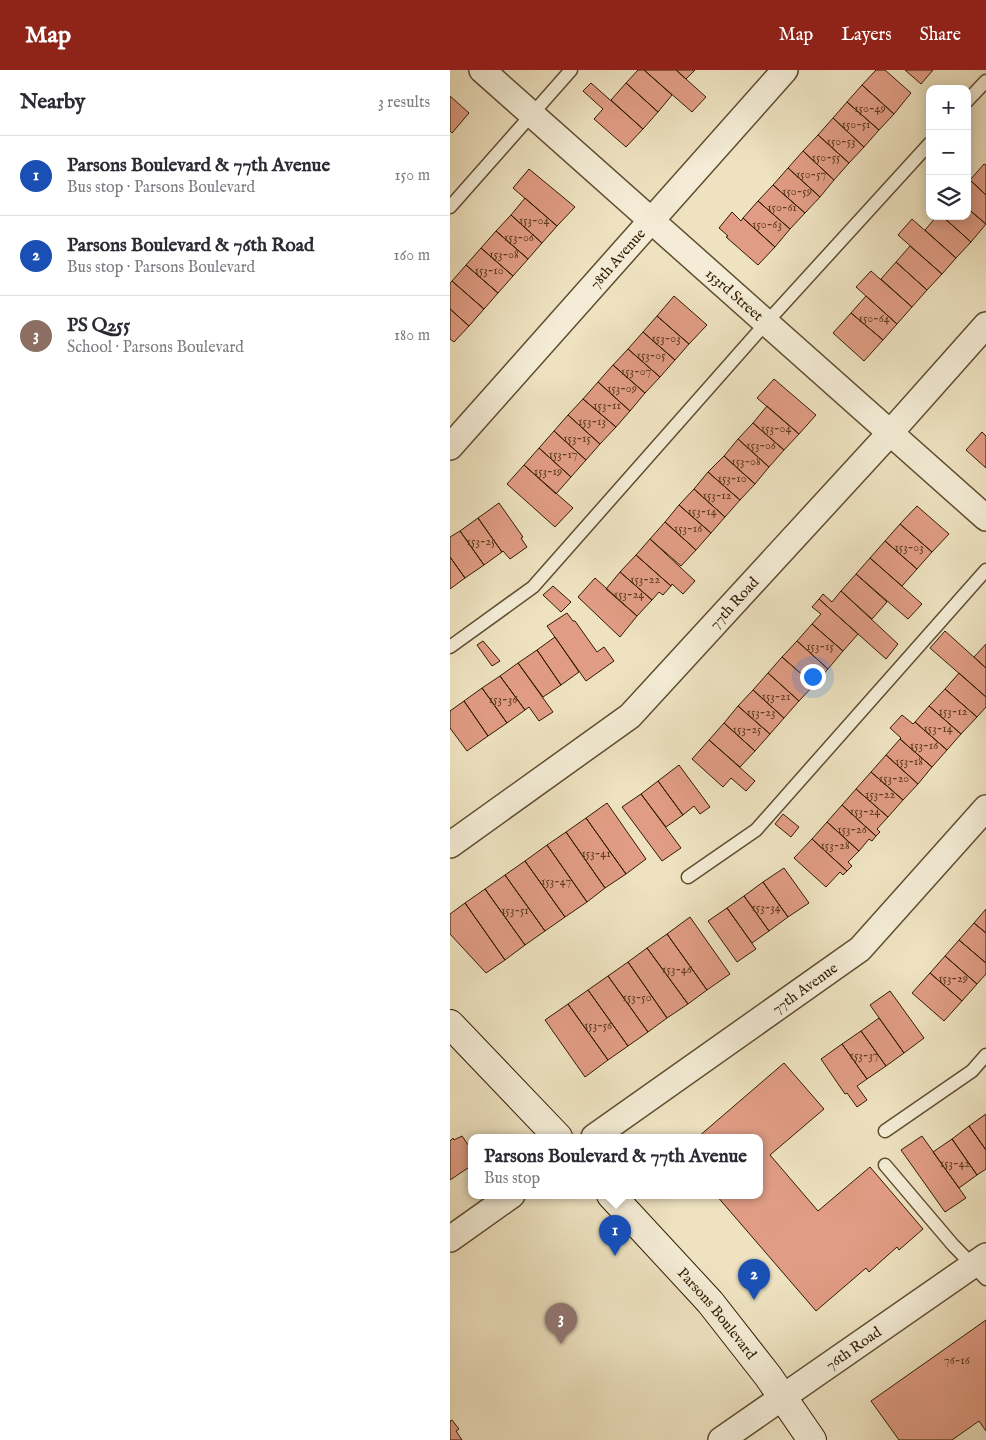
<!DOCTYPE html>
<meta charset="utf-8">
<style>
:root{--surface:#fff;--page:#f7f7f7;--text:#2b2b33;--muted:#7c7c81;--line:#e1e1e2;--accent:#8f2418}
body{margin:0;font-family:"IM FELL English",serif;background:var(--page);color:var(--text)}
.controls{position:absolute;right:15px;top:15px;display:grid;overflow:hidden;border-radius:10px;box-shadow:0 2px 12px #0003}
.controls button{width:45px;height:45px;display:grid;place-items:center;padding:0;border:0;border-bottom:1px solid var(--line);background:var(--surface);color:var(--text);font:25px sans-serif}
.you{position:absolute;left:362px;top:606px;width:18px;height:18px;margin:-12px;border:4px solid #fff;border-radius:50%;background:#1a73e8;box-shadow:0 0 0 8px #1a73e833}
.badge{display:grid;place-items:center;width:32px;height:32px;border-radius:50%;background:var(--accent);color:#fff;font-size:16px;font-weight:700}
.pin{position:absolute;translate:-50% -41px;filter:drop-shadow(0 1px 2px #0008)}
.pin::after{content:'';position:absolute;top:26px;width:18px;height:15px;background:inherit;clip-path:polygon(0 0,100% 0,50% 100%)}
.popup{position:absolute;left:18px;top:1064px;width:295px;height:65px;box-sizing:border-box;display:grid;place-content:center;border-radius:10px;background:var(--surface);filter:drop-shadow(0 1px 4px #0005);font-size:16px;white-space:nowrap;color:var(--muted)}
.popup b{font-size:19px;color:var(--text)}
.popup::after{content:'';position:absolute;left:50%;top:100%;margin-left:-10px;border:10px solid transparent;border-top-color:var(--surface)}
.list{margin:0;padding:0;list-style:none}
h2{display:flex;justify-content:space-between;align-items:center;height:65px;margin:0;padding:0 20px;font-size:21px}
h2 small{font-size:16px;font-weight:400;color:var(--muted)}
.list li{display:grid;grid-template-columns:32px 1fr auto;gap:15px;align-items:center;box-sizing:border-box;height:80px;padding:0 20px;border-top:1px solid var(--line)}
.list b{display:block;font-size:19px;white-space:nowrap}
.list p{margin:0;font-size:16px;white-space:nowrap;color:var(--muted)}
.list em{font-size:16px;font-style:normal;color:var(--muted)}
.icon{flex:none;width:28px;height:28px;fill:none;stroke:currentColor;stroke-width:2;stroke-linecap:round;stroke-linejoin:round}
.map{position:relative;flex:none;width:536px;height:1370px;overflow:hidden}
header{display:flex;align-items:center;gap:30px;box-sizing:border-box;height:70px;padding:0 25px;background:var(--accent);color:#fff}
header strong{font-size:24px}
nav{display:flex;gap:28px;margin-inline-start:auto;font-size:18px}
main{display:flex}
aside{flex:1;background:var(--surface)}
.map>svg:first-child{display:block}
.building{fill:#e09c84;stroke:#311b00}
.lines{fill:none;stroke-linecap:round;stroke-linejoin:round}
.lane-casing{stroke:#604d30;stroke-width:15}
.street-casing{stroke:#604d30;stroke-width:28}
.secondary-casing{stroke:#311b00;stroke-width:30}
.lane{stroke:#f4ecd6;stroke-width:12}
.street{stroke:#f4ecd6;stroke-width:25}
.secondary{stroke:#f4ecd6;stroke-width:28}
.labels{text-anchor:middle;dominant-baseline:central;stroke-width:4.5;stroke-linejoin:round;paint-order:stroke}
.number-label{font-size:12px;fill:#5d3b21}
.street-label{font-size:15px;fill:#311b00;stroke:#f4ecd6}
</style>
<header>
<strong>Map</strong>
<nav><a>Map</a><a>Layers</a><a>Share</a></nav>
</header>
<main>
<aside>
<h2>Nearby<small>3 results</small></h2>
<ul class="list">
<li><span class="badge" style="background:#1a4fb4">1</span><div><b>Parsons Boulevard &amp; 77th Avenue</b><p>Bus stop · Parsons Boulevard</p></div><em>150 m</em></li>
<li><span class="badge" style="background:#1a4fb4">2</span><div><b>Parsons Boulevard &amp; 76th Road</b><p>Bus stop · Parsons Boulevard</p></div><em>160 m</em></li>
<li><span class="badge" style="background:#8d6e63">3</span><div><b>PS Q255</b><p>School · Parsons Boulevard</p></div><em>180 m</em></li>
</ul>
</aside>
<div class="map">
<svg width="536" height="1370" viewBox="0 0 536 1370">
<rect width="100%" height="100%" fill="#eee2c0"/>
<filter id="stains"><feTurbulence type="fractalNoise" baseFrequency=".004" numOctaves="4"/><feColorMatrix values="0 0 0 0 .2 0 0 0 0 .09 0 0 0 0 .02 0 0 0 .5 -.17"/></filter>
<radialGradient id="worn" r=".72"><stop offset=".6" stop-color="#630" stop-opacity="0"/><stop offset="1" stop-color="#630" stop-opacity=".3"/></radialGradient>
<path class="building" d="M188,0h6l28,25 -14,17 -32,-29z
M194,0h32l30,27 -14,15z
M226,0h19l-9,9z
M426,0h9l26,23 -17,21 -32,-29z
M455,0h28l-12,14z
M141,13l52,46 -17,18 -32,-28 9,-10 -20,-18z
M176,13l32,29 -15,17 -32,-29z
M412,15l32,29 -15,16 -32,-28z
M0,26l19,17 -17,20 -2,-2z
M397,32l32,28 -15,17 -31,-29z
M383,48l31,29 -15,16 -31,-28z
M368,65l31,28 -15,17 -31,-29z
M353,81l31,29 -14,17 -32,-29z
M534,94l2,1v30l-16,-15z
M338,98l32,29 -15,16 -32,-28z
M79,99l46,38 -18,19 -44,-38z
M520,110l16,15v29l-19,-16v-25z
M323,115l32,28 -15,16 -32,-28z
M75,128l32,28 -15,17 -31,-28z
M308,131l32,28 -15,18 -32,-29z
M517,138l19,16 -15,18 -29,-26h25z
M282,142l9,9 2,-3 32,29 -17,18 -32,-28 2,-1 -9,-8z
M61,145l31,28 -14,16 -32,-28z
M487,146h5l29,26 -15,16 -31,-28z
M462,149l44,39 -14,16 -44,-39z
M46,161l32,28 -15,17 -32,-28z
M460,176l32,28 -15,16 -31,-28z
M31,178l32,28 -15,17 -32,-28z
M446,192l31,28 -15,17 -31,-28z
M16,195l32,28 -14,16 -32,-28z
M421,201l41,36 -15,17 -41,-37z
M2,211l32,28 -15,17 -19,-17v-26z
M224,226l33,29 -18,19 -32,-28z
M416,226l31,28 -14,16 -32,-27z
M0,239l19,17 -15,16 -4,-3z
M401,243l32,27 -19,21 -31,-28z
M207,246l32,28 -14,16 -32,-28z
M193,262l32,28 -15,17 -32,-28z
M178,279l32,28 -15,16 -32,-28z
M163,295l32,28 -15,18 -32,-29z
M324,309l42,36 -17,19 -42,-36z
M148,312l32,29 -14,16 -33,-28z
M133,329l33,28 -16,17 -32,-29z
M317,336l32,28 -15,16 -31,-27z
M118,345l32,29 -14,16 -32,-29z
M303,353l31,27 -15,17 -31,-28z
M104,361l32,29 -15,17 -32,-29z
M532,362l4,4v32l-20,-18z
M288,369l31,28 -14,17 -31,-28z
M89,378l32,29 -15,17 -32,-29z
M274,386l31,28 -15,16 -32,-28z
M74,395l49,43 -18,19 -48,-43z
M258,402l32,28 -15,17 -31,-28z
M244,419l31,28 -14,16 -32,-28z
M49,433l24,34 -2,1 6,9 -17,12 -7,-8 -1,1 -24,-34z
M229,435l32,28 -15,17 -31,-28z
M467,436l32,28 -17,18 -32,-28z
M28,448l24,34 -18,13 -24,-34z
M215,452l31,28 -15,16 -31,-27z
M450,454l32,28 -15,17 -32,-28z
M10,461l24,34 -19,13 -15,-21v-20z
M200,469l45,42 -12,13 -11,-10 -1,2 -35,-31z
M435,471l32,28 -15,17 -32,-28z
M186,485l35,31 -8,9 -4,-3 -7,8 -32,-28z
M0,487l15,21 -15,11z
M420,488l52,46 -14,15 -52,-45z
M170,502l32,28 -15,16 -31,-27z
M406,504l31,28 -15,17 -31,-28z
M145,508l42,38 -17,21 -42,-40z
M103,516l18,16 -10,10 -18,-17z
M391,521l57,53 -12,15 -67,-60 4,-5 9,8z
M369,529l39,35 -15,17 -31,-27 9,-10 -9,-7z
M117,543l6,8h2l22,31 7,-5 10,14 -28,20 -39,-55z
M362,554l31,27 -15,18 -31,-28z
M495,561l41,37v29l-56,-49z
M105,567l24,35 -18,13 -24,-35z
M33,571l17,20 -8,5 -15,-21z
M347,571l31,28 -14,16 -32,-28z
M536,574v24l-12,-11z
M87,580l24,35 -18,12 -25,-34z
M332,587l32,28 -15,16 -31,-28z
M68,593l35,49 -14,9 -10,-14 -4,3 -25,-34z
M318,603l31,28 -15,17 -31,-28z
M509,603l27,24v10l-9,10 -32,-28z
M50,606l25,34 -18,13 -25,-35z
M32,618l25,35 -19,13 -24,-35z
M495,619l32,28 -16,17 -32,-28z
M303,620l31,28 -14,16 -32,-28z
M14,631l24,35 -21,15 -17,-23v-17z
M288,636l32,28 -15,17 -31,-28z
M479,636l32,28 -14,16 -32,-28z
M452,645l11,9 2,-2 32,28 -15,17 -32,-28 1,-1 -11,-10z
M274,653l31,28 -15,16 -31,-27z
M450,669l32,28 -14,17 -32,-29z
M259,670l46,41 -9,10 -15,-13 -8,9 -31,-28z
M436,685l32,29 -15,16 -32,-28z
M229,695l31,42 -10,7 -6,-8 -11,9 -25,-34z
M421,702l32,28 -15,17 -32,-28z
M208,711l25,34 -17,12 -25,-33z
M406,719l32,28 -11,12 3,3 -4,4 -34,-31z
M191,724l40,54 -19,13 -40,-54z
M157,733l39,56 -20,15 -40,-56z
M392,735l34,31 -4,5 -3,-2 -10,12 -32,-29z
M333,744l16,13 -8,10 -16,-13z
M136,748l40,56 -21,14 -39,-56z
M377,752l32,29 -11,11 4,4 -5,5 -35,-32z
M116,762l39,56 -18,14 -40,-57z
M362,769l35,32 -4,4 -3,-3 -14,15 -32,-29z
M97,775l40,57 -22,15 -40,-56z
M75,791l40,56 -20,14 -40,-56z
M334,798l25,35 -21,14 -25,-35z
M55,805l40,56 -20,14 -40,-56z
M313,812l25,35 -19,14 -25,-35z
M35,819l40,56 -20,15 -40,-57z
M294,826l25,35 -17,12 -25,-35z
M15,833l40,57 -19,13 -36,-39v-20z
M277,838l29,41 -19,13 -29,-41z
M536,839v24l-12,-10z
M240,847l40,57 -23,16 -40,-56z
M524,853l12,10v30l-27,-23z
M217,864l40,56 -19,14 -41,-56z
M509,870l27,23v11l-9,10 -32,-28z
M197,878l41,56 -21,14 -39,-56z
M495,886l32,28 -15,17 -32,-28z
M178,892l39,56 -19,14 -40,-56z
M480,903l32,28 -18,20 -32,-28z
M158,906l40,56 -20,14 -40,-56z
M138,920l40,56 -20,14 -40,-56z
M440,921l34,47 -20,15 -34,-48z
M118,934l40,56 -23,17 -40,-57z
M429,948l25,35 -18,13 -25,-35z
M411,961l25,35 -19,13 -25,-35z
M392,974l25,35 -10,7 10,14 -10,7 -10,-14 -2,1 -24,-35z
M334,993l40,46 -54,46 48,56 52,-44 53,62 -24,21 -2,-3 -28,25 -3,-4 -50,43 -100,-116h43v-58h-61z
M536,1044v36l-17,-24z
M519,1056l17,24v19l-9,6 -25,-36z
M12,1066l9,13v17l-21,14v-39l3,-3 1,2z
M472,1066l44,62 -21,14 -44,-62z
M502,1069l25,36 -18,13 -26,-36z
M536,1250v111l-7,-10 -27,19h-53l-28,-39z
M2,1350l7,9 -3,2 6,9h-12v-19z"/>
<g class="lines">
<defs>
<path id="lane" d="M517,31l19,-20
M0,137l121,-137
M0,577l83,-60 233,-264 164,-180
M238,807l68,-47 230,-260
M435,1061l87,-60 14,-16
M435,1095l68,80 33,34"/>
<g id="street">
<path id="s1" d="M32,0l504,448"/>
<path id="s2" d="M0,377l335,-377"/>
<path id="s3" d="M0,775l180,-129 260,-283 96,-108"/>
<path id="s4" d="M144,1067l266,-188 126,-141"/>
<path d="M0,1169l62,-44"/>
<path id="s5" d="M271,1370l265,-184"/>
</g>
<g id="secondary">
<path d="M0,954l108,113"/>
<path id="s6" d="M161,1125l99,107 58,74 44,64"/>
</g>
</defs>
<use href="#lane" class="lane-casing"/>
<use href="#street" class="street-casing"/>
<use href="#secondary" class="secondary-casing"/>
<use href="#lane" class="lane"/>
<use href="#street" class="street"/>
<use href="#secondary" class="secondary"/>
</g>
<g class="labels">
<g class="number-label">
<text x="420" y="38">150-49</text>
<text x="406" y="54">150-51</text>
<text x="391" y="71">150-53</text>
<text x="376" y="87">150-55</text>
<text x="361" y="104">150-57</text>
<text x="347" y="121">150-59</text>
<text x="332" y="137">150-61</text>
<text x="84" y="150">153-04</text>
<text x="317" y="154">150-63</text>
<text x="69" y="167">153-06</text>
<text x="54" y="184">153-08</text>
<text x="39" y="200">153-10</text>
<text x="424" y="248">150-64</text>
<text x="216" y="268">153-03</text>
<text x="201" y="285">153-05</text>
<text x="186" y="301">153-07</text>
<text x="172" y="318">153-09</text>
<text x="157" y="335">153-11</text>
<text x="142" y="351">153-13</text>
<text x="326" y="358">153-04</text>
<text x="127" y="368">153-15</text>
<text x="311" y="375">153-06</text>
<text x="113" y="384">153-17</text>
<text x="296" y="391">153-08</text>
<text x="98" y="401">153-19</text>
<text x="282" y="408">153-10</text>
<text x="267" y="425">153-12</text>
<text x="252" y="441">153-14</text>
<text x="238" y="458">153-16</text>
<text x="31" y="471">153-25</text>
<text x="459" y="477">153-03</text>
<text x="195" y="509">153-22</text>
<text x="179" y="524">153-24</text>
<text x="370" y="576">153-15</text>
<text x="326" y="626">153-21</text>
<text x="53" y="629">153-36</text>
<text x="503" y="641">153-12</text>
<text x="311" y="642">153-23</text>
<text x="488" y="658">153-14</text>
<text x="297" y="659">153-25</text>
<text x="474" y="675">153-16</text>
<text x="459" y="691">153-18</text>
<text x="444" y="708">153-20</text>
<text x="430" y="724">153-22</text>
<text x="415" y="741">153-24</text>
<text x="402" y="759">153-26</text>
<text x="385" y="775">153-28</text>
<text x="146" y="783">153-41</text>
<text x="106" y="811">153-47</text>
<text x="316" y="837">153-34</text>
<text x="65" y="840">153-51</text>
<text x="227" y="899">153-46</text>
<text x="503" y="908">153-29</text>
<text x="187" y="927">153-50</text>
<text x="148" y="955">153-56</text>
<text x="414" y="985">153-37</text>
<text x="505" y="1093">153-42</text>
<text x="507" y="1290">76-16</text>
</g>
<g class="street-label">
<text stroke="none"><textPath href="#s2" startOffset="252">78th Avenue</textPath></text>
<text stroke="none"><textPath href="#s1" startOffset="338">153rd Street</textPath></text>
<text stroke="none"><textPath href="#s3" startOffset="375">77th Road</textPath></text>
<text stroke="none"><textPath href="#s4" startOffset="258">77th Avenue</textPath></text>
<text stroke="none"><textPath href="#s6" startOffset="159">Parsons Boulevard</textPath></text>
<text stroke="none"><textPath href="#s5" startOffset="161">76th Road</textPath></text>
</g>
</g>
<rect width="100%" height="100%" filter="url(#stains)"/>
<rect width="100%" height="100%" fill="url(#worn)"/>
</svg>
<div class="controls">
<button>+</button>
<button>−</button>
<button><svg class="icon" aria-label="layers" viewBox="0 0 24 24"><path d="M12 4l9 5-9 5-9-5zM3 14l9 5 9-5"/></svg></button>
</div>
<div class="you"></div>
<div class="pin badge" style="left:165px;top:1186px;background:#1a4fb4">1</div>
<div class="popup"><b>Parsons Boulevard &amp; 77th Avenue</b>Bus stop</div>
<div class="pin badge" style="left:304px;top:1230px;background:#1a4fb4">2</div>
<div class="pin badge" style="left:111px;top:1274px;background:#8d6e63">3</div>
</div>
</main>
